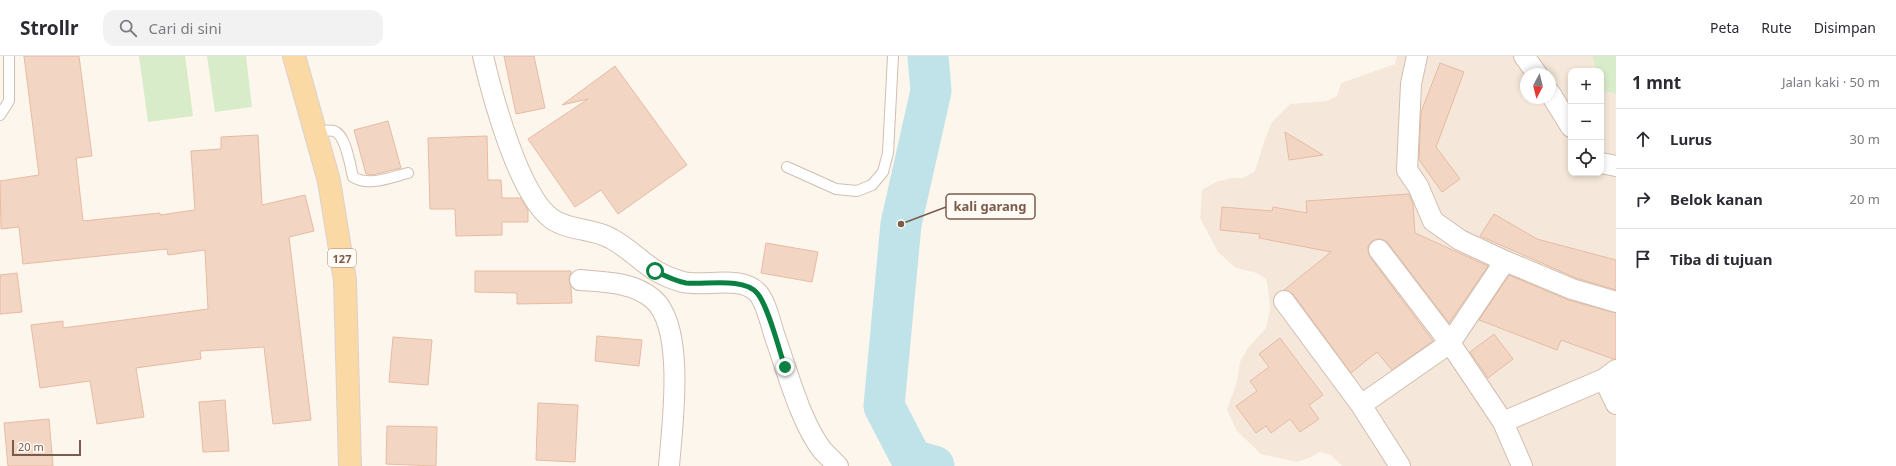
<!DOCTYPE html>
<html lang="id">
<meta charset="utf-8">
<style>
:root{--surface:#fff;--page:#f2f2f3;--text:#2b2b33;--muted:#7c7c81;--line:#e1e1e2}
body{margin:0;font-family:"Noto Sans",sans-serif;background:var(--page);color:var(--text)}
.controls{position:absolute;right:12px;top:12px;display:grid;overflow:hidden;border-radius:8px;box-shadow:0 2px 6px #0003}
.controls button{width:36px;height:36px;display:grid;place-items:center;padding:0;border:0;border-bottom:1px solid var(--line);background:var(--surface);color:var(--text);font:20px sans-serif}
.compass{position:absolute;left:1520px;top:12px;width:36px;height:36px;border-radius:50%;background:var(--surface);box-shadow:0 2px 6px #0003;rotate:187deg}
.scale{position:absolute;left:12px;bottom:10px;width:69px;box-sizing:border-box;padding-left:4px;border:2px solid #7a5c4d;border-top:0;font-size:11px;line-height:14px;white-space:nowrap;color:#7a5c4d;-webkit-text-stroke:3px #fffaf3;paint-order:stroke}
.stop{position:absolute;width:12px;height:12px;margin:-9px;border:3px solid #0b8043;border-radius:50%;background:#fff}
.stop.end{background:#0b8043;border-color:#fff;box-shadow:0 1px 4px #0008}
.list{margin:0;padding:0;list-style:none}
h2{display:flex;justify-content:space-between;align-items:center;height:52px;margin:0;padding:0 16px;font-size:17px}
h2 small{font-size:13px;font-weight:400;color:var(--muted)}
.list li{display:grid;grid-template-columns:26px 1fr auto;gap:12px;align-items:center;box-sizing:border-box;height:60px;padding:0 16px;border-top:1px solid var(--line)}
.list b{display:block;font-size:15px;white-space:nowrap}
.list em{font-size:13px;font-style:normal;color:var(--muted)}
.icon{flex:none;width:22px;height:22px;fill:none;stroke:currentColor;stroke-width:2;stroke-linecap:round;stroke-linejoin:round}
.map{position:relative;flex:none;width:1616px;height:410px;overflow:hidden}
header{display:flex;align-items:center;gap:24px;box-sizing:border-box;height:56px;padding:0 20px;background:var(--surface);border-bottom:1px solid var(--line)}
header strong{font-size:19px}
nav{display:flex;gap:22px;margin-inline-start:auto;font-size:14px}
.search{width:280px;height:36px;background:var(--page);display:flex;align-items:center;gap:10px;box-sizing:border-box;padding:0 14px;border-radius:12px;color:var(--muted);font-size:15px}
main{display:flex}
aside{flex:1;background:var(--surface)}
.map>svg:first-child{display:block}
.residential{fill:#f5e8da;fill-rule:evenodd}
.green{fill:#d8ecc9}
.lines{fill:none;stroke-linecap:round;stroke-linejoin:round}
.river{stroke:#bfe3e8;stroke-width:41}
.building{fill:#f3d5c3;stroke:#e6bba3}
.service-casing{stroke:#d1beb0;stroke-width:12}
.minor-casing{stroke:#d1beb0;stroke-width:22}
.primary-casing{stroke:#dad1cd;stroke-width:24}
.service{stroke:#fff;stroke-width:10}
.minor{stroke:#fff;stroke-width:20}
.primary{stroke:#fbd9a5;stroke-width:22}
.route{stroke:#0b8043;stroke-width:5}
.labels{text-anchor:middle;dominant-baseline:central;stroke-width:4;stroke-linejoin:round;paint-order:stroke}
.shield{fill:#fffaf3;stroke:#a28b7f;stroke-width:1}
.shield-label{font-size:11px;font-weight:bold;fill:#7a5c4d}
.leader{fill:none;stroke:#7a5c4d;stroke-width:1.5}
.callout-dot{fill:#7a5c4d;stroke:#fffaf3;stroke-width:1.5}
.callout{fill:#fffaf3;stroke:#7a5c4d;stroke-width:1.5}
.callout-label{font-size:13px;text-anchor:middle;font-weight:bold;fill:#7a5c4d}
</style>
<header>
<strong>Strollr</strong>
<div class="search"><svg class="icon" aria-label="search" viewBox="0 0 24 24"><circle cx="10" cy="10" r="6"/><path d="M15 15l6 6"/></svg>Cari di sini</div>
<nav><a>Peta</a><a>Rute</a><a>Disimpan</a></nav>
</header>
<main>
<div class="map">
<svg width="1616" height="410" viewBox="0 0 1616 410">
<rect width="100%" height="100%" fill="#fdf6ec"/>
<path class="residential" d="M1397,0h195l5,15h-26v102h30v-91l3,9 12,3v372h-274l-11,-11 -11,-3 -11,6 -13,4 -35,-8 -24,-23 -10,-21 10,-29 3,-19 7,-13 19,-21 4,-19 -2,-21 -2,-9 -9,-6 -21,-5 -18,-16 -18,-34 2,-28 14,-8 15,-4h12l12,-7 10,-32 7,-17 18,-18 37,-3 10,-5 4,-13 54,-19zM1526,18h24v24h-24z"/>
<path class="green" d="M139,0h46l8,60 -45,6z
M207,0h39l6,51 -37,5z
M1592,0h24v38l-12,-3 -3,-9v-11h-4z"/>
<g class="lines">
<path class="river" d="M928,0l3,35 -30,133 -17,182 28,54 22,6"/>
</g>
<path class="building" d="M24,0h55l13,100 -16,2 7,63 77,-8v2l35,-5 -4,-59 30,-2v-12l37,-2 4,70 43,-10 9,36 -25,6 22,183 -38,4 -9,-77 -64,4 1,8 -65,9 8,49 -47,7 -7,-43 -50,7 -9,-63 32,-4v7l145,-19 -3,-59 -37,5 -1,-6 -144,15 -4,-37 -18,2 -1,-48 39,-6z
M504,0h30l11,52 -29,6z
M1440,7l24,9 -28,75 24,32 -18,13 -23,-32 2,-48z
M615,10l72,99 -69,49 -17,-24 -26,17 -47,-68 60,-40 -26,6z
M388,65l13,47 -28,7 -7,-1 -12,-44z
M1285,76l38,23 -34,5z
M487,80l1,44h13l1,18h19l7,12v12h-26v13l-46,1 -1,-27h-25l-2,-71z
M1409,138l4,10 2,29 73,33 -39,57 -61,-80 -4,-3 -6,-1 -6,2 -4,5v5l2,6 63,84 -41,29 -15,-18 -26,21 -58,-79 -9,-4 47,-38 -72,-14 1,-4 -40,-4 2,-23 50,4 1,-4 34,6 -1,-12z
M1494,158l43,25 79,21v30l-40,-12 -96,-42z
M766,187l52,9 -6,30 -51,-9z
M475,215h96l-2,9 2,7 1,16 -55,1v-11l-42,-1z
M17,217l5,39 -22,2v-39z
M1509,219l59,25 48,13v46h-3l-52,-19 -4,10 -78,-30z
M1494,278l19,25 -25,19 -18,-26z
M597,280l45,4 -3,26 -44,-5z
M393,281l39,3 -4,45 -39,-3z
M1280,282l43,57 -14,10 10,14 -19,13 -10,-13 -19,14 -5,-7 -10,7 -20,-27 21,-15 -7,-10 19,-14 -10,-13z
M225,344l4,51 -26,1 -4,-50z
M538,347l40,2 -3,57 -39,-2z
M49,363l4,47h-45l-4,-43z
M387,370l50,1 -1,39 -50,-2z"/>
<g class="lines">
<defs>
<path id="service" d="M0,59l9,-14v-45
M315,76c6,0 13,-3 19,-1 12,4 16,34 19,46 16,10 38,0 55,-4
M787,111l49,22 21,2 15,-6 11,-13 5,-19 5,-97"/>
<path id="minor" d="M483,0c9,39 36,140 69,163 17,12 42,9 60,20 28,16 36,34 71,43 22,5 57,-7 74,10 9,9 14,33 18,45 12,33 26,87 48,114 5,5 10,10 15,15
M1417,0l-6,28 -4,86 11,16 15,35 27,19 45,21 67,28 44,13
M1524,0l13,18
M1550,37l21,34
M1601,107l15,3
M1379,194l71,93 53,79 19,44
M580,224c25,2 53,2 73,19 33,28 19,128 16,167
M1284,245l77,104 89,-62 55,-82
M1604,323l12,25
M1361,349l39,61
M1503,366l101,-43 12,-9"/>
<path id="primary" d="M294,0l35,125 16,99 5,186"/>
</defs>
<use href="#service" class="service-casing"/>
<use href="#minor" class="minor-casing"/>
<use href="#primary" class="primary-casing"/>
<use href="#service" class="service"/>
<use href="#minor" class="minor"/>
<use href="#primary" class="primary"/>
</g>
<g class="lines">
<path class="route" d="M655,215c10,5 20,10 31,12 20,2 57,-6 71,10 11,12 22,57 28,74"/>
</g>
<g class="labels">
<rect class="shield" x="328" y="193" width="28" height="18" rx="3"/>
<g class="shield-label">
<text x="342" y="202">127</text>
</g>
</g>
<path class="leader" d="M901 168L946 151"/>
<circle class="callout-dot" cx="901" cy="168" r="4"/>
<rect class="callout" x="946" y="138" width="89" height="25" rx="4"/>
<g class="callout-label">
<text x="990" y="155">kali garang</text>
</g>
</svg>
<div class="controls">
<button>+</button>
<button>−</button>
<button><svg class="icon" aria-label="locate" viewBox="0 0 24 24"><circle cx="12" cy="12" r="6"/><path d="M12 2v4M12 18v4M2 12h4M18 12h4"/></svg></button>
</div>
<svg class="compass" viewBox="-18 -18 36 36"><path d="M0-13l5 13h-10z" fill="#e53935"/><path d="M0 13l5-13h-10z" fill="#7c7c81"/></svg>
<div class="scale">20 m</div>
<div class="stop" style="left:655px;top:215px"></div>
<div class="stop end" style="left:785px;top:311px"></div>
</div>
<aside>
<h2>1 mnt<small>Jalan kaki · 50 m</small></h2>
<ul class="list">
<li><svg class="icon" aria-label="ahead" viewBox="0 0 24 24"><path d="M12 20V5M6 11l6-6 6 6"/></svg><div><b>Lurus</b></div><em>30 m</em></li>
<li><svg class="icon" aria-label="right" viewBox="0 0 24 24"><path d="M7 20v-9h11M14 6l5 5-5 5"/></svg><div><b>Belok kanan</b></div><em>20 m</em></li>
<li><svg class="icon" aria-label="arrive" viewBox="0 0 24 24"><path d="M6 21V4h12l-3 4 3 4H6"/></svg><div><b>Tiba di tujuan</b></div></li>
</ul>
</aside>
</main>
